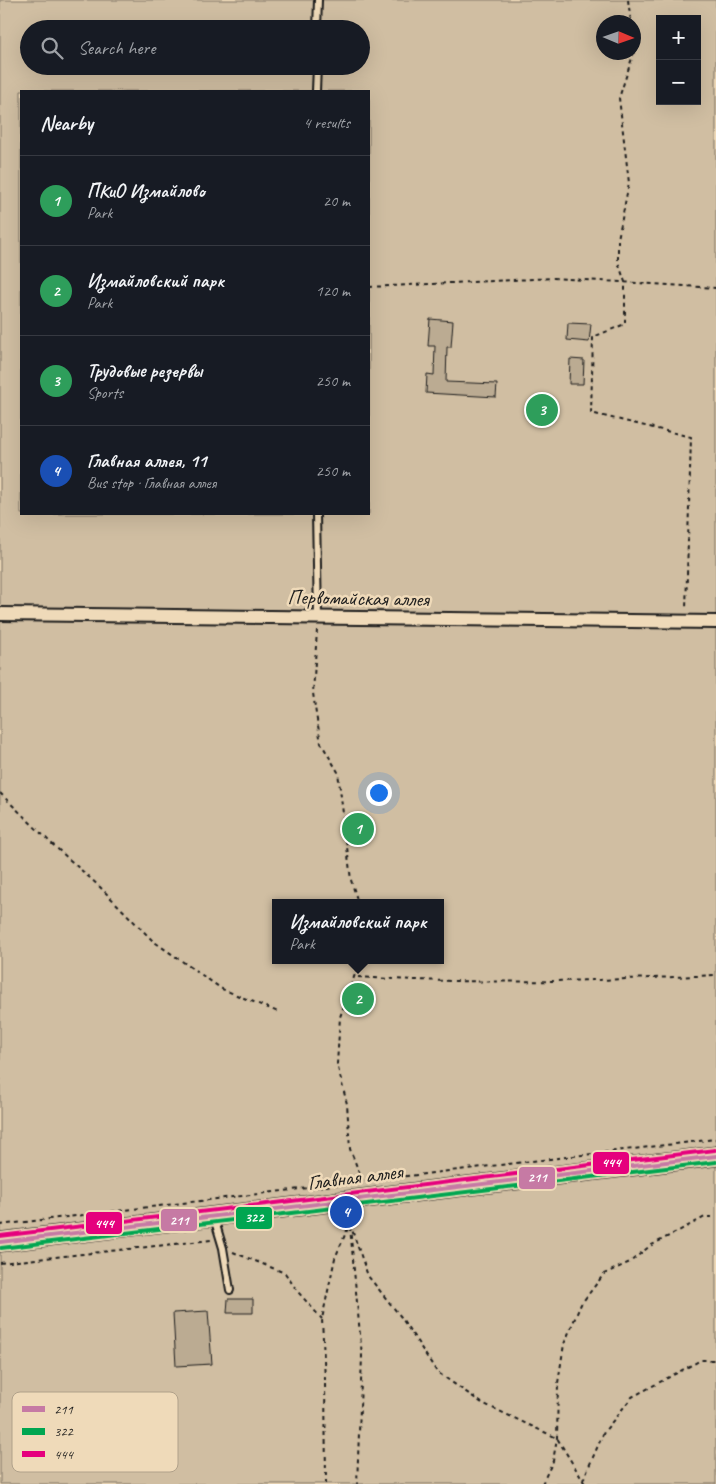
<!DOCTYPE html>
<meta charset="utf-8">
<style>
:root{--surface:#171b24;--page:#20242c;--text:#f1f3f6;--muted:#9ea1a6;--line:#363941;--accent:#7c3aed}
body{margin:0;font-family:Caveat,sans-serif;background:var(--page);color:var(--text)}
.controls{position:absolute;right:15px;top:15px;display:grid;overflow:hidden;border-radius:0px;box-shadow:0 5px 20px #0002}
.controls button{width:45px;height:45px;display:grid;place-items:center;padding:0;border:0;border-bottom:1px solid var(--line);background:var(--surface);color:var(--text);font:25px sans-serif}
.compass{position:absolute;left:596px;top:15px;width:45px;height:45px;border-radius:50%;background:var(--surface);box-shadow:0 5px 20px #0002;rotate:92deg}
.you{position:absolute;left:378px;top:792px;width:18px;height:18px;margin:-12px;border:4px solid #fff;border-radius:50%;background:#1a73e8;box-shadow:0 0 0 8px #1a73e833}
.badge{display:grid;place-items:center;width:32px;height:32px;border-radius:50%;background:var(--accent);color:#fff;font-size:16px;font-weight:700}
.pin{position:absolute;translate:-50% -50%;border:2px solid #fff;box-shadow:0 1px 5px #0006}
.popup{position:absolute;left:272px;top:899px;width:172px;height:65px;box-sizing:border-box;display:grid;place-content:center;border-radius:0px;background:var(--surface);filter:drop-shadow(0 1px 4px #0005);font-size:16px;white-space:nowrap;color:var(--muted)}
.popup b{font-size:19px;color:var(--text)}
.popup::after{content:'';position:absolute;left:50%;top:100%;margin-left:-10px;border:10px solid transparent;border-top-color:var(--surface)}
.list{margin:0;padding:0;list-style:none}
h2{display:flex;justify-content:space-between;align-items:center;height:65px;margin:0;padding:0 20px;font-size:21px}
h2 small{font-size:16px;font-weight:400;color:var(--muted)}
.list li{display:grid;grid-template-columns:32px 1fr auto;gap:15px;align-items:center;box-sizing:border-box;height:90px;padding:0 20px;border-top:1px solid var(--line)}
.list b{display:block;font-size:19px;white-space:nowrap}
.list p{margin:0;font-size:16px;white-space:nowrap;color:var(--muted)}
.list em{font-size:16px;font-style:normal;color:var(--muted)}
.icon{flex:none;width:28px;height:28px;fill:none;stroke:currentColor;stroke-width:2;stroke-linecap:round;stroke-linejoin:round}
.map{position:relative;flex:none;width:716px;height:1484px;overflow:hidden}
.search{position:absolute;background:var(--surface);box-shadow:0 5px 20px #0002;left:20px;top:20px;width:350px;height:55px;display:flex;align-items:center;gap:12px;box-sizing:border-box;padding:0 18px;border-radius:28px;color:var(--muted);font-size:19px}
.panel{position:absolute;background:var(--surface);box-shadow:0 5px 20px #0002;left:20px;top:90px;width:350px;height:425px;border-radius:0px}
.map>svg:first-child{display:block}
.green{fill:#d0bea2;stroke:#766d5f;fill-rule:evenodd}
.building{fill:#bbab92;stroke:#1c1c1c}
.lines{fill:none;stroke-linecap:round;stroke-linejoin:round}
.lane-casing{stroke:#1c1c1c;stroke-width:10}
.street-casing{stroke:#1c1c1c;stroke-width:16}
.secondary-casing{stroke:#1c1c1c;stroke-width:21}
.path{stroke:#1c1c1c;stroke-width:2;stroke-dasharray:4 4;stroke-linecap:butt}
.lane{stroke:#efdab9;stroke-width:6}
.street{stroke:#efdab9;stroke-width:12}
.secondary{stroke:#efdab9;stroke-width:18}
.bus-1-casing{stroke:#efdab9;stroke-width:8}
.bus-2-casing{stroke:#efdab9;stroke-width:8}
.bus-3-casing{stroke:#efdab9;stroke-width:8}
.bus-1{stroke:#c67aa4;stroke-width:4}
.bus-2{stroke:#00a651;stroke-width:4}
.bus-3{stroke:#e5007d;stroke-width:4}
.labels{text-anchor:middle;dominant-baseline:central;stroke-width:5;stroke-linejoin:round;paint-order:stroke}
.street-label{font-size:21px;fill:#1c1c1c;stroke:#efdab9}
.key{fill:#efdab9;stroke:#b0a18a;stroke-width:1}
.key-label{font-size:14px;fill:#1c1c1c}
.line-badge{stroke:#efdab9;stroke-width:2}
.badge-label{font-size:14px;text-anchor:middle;font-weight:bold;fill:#fff}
</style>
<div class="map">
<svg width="716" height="1484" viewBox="0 0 716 1484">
<rect width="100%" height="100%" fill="#efdab9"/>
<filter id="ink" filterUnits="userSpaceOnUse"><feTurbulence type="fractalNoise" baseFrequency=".02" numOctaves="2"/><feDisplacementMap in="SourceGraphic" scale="10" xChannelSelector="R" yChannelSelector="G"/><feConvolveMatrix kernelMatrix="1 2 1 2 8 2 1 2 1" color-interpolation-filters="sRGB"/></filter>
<g filter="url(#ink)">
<path class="green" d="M0,0h716v1484h-716zM660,19h37v82h-37zM604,22h30v30h-30zM29,29h332v37h-332zM21,91h348v423h-348zM276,903h164v57h-164z"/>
<path class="building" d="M430,319l23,2 -2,26h-4l-1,35 51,2 -1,13 -70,-4 1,-19 7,1 1,-29h-7z
M568,323l23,1 -2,18 -22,-2z
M570,359l14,1 -1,24h-14z
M228,1299h25v14h-26z
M208,1311l4,53 -36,2 -3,-53z"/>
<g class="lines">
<defs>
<path id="lane" d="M317,29l1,-29
M316,91l1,-25
M316,514l2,103
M214,1218l9,30 7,42"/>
<path id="street" d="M0,614l716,8"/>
<path id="secondary" d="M0,1242l716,-86"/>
</defs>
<use href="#lane" class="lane-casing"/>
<use href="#street" class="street-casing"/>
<use href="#secondary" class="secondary-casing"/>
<path class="path" d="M628,0l3,22
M634,52l-15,46 10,85 -11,56v23l7,20v42l-32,13 -2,76 100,24 -5,173
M369,287l185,-9 162,10
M317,630l-4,63 3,21 5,29 17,29 13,108 7,23
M0,793l51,50 49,44 53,54 69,48 56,23
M360,960l-20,57 -3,47 10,40 3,45 12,31
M358,977c119,8 239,4 358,-2
M350,1224l18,52 33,41 36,55 45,31 75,35 28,46
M0,1225l716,-86
M350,1227l12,129 -5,128
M233,1252l52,21 13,19 24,27
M0,1263l211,-23
M583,1480l21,-48 28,-35 69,-37h15
M326,1484l-1,-104 -3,-61 13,-61 19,-44
M542,1484l11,-23 4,-23 1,-55 6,-39 17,-40 23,-30 26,-12 20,-16 55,-29h11"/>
<use href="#lane" class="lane"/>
<use href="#street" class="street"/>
<use href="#secondary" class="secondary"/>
<defs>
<path id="bus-1" d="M0,1242l716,-86"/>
<path id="bus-2" d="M1,1248l715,-86"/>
<path id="bus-3" d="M0,1236l715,-86"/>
</defs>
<use href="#bus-1" class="bus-1-casing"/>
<use href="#bus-2" class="bus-2-casing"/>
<use href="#bus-3" class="bus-3-casing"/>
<use href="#bus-1" class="bus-1"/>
<use href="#bus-2" class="bus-2"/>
<use href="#bus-3" class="bus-3"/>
</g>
</g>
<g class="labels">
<g class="street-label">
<text transform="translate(358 598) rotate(1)">Первомайская аллея</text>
<text transform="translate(355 1177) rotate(-7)">Главная аллея</text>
</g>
</g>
<rect x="12" y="1392" width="166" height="80" rx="8" class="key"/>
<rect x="22" y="1406" width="23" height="6" fill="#c67aa4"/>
<rect x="22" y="1428" width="23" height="7" fill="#00a651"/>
<rect x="22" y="1451" width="23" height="6" fill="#e5007d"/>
<g class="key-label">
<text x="54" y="1414">211</text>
<text x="54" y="1436">322</text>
<text x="54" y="1459">444</text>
</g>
<g class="line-badge">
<rect x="592" y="1151" width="38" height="24" rx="5" fill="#e5007d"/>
<rect x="518" y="1166" width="38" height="24" rx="5" fill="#c67aa4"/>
<rect x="235" y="1206" width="38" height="24" rx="5" fill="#00a651"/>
<rect x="160" y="1208" width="38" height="24" rx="5" fill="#c67aa4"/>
<rect x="85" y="1211" width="38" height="24" rx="5" fill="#e5007d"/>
</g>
<g class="badge-label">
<text x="611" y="1167">444</text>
<text x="537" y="1182">211</text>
<text x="254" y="1222">322</text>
<text x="179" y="1225">211</text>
<text x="104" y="1228">444</text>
</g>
</svg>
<div class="controls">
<button>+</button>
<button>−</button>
</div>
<svg class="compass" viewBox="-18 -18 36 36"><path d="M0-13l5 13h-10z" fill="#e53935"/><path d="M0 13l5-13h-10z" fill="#9ea1a6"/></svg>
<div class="you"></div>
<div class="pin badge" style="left:358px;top:829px;background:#2e9e5b">1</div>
<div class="pin badge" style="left:358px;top:999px;background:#2e9e5b">2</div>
<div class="popup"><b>Измайловский парк</b>Park</div>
<div class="pin badge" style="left:542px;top:410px;background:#2e9e5b">3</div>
<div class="pin badge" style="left:346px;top:1212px;background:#1a4fb4">4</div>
<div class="search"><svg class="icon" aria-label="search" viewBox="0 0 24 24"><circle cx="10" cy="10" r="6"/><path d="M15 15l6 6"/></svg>Search here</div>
<section class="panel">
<h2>Nearby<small>4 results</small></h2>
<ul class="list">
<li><span class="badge" style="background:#2e9e5b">1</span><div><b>ПКиО Измайлово</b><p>Park</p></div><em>20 m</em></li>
<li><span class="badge" style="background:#2e9e5b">2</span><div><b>Измайловский парк</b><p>Park</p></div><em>120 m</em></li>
<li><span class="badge" style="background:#2e9e5b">3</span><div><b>Трудовые резервы</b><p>Sports</p></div><em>250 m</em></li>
<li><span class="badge" style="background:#1a4fb4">4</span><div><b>Главная аллея, 11</b><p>Bus stop · Главная аллея</p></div><em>250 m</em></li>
</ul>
</section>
</div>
